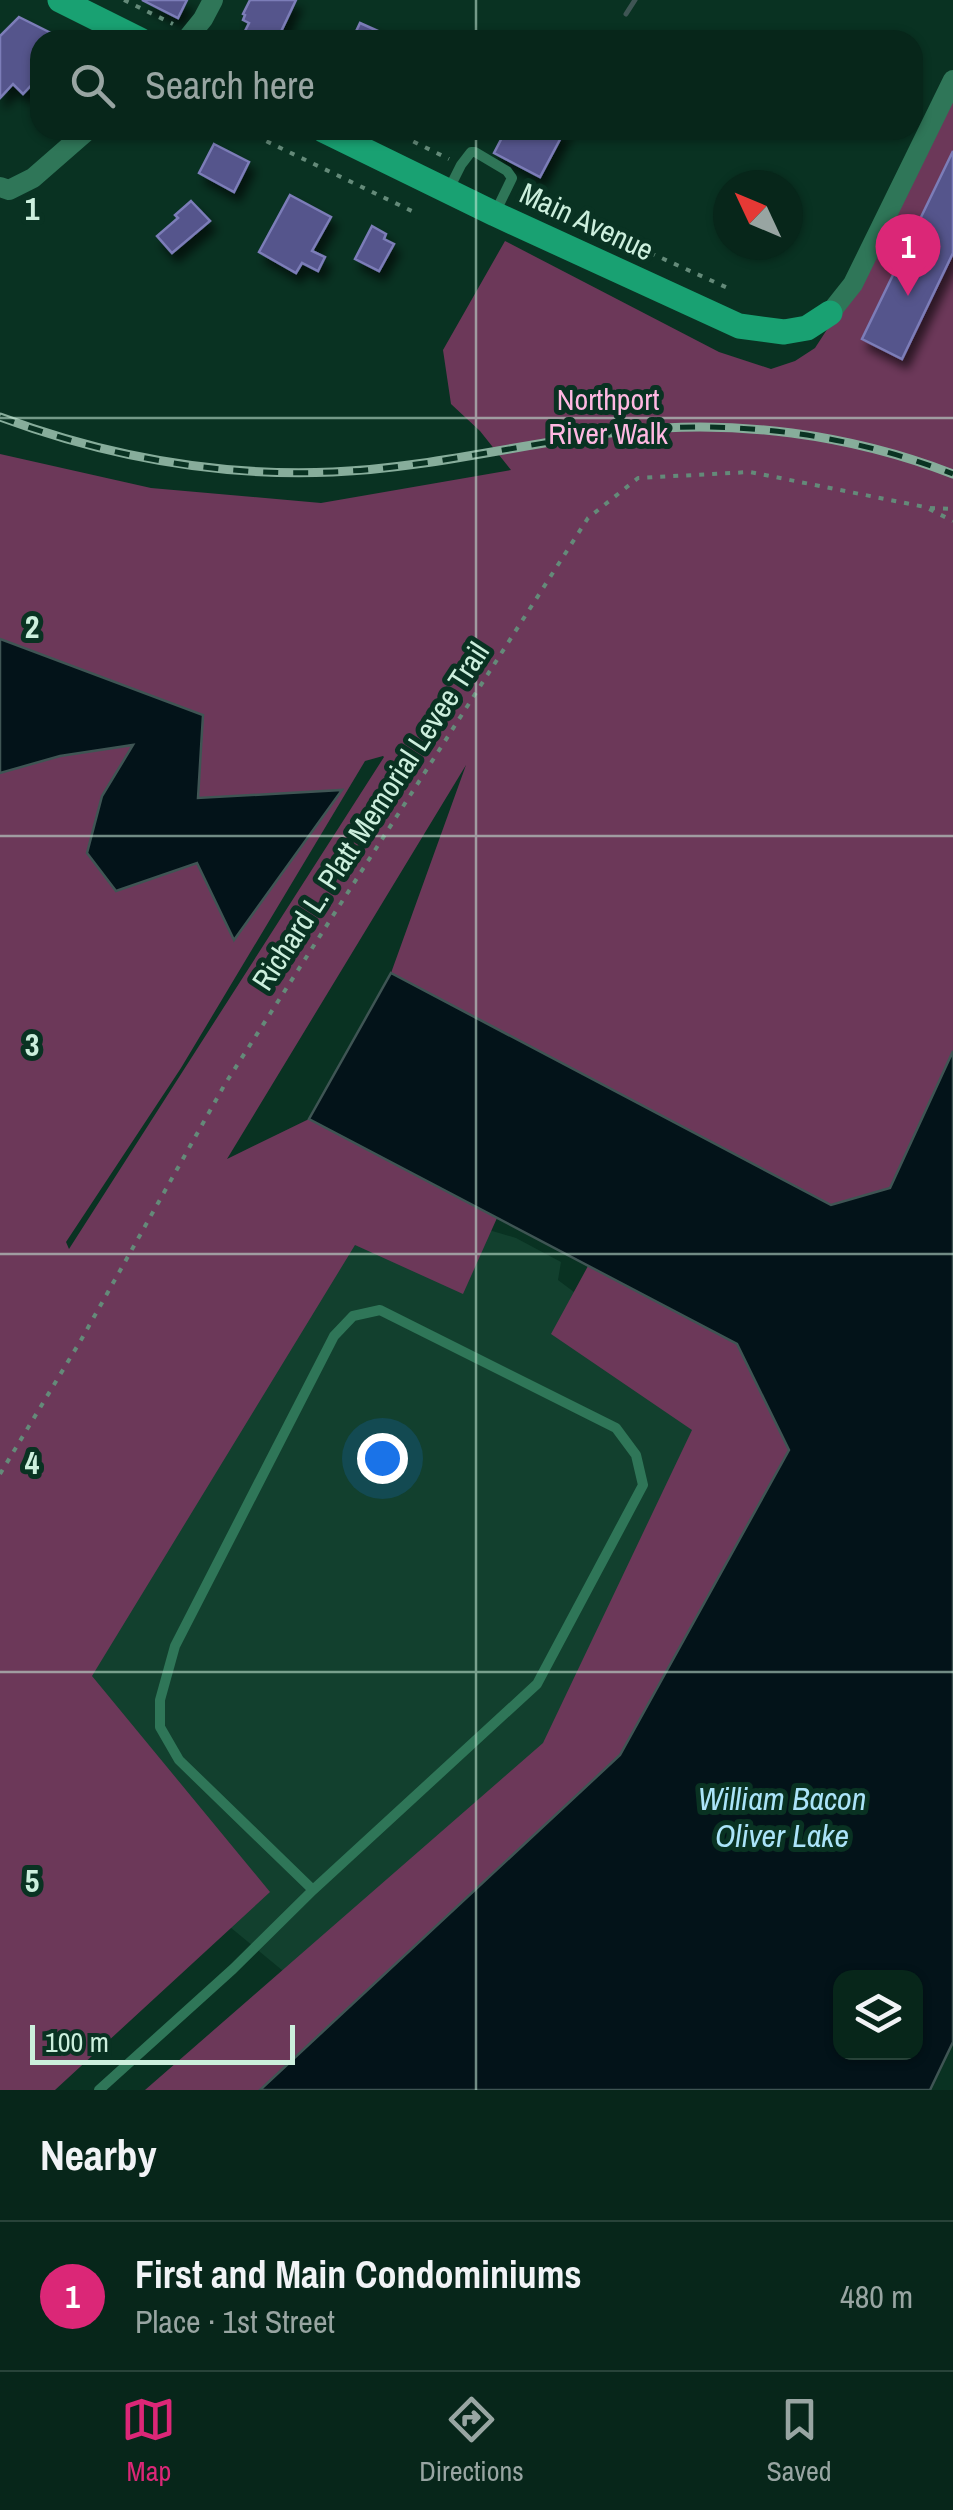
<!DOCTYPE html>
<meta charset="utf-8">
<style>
:root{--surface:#07261a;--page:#102e23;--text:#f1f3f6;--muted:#98a5a2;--line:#284339;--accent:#db2777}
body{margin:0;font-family:"Archivo Narrow",sans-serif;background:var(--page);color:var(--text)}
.controls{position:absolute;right:30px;bottom:30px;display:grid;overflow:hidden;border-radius:20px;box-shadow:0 2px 8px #0004}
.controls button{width:90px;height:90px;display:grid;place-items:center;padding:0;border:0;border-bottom:2px solid var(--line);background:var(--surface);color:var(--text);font:50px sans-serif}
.compass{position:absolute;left:713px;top:170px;width:90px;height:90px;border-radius:50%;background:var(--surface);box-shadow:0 2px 8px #0004;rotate:314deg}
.scale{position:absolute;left:30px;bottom:25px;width:265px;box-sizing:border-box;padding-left:10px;border:5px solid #ccefdd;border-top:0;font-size:28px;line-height:35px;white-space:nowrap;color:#ccefdd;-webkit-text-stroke:8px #093222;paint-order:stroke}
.you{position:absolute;left:382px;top:1458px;width:35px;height:35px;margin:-25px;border:8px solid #fff;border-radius:50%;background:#1a73e8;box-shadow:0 0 0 15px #1a73e833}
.badge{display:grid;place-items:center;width:65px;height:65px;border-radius:50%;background:var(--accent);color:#fff;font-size:32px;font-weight:700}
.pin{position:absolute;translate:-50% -82px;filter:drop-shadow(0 2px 5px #0008)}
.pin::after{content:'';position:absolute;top:52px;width:35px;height:30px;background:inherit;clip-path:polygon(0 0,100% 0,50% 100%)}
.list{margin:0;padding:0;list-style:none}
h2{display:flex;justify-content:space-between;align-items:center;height:130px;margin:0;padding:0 40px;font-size:42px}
h2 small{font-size:32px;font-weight:400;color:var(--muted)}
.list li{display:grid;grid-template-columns:65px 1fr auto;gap:30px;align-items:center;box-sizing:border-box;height:150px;padding:0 40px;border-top:2px solid var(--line)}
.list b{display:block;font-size:38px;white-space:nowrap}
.list p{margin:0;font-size:32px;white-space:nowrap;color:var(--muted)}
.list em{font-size:32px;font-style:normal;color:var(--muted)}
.icon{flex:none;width:55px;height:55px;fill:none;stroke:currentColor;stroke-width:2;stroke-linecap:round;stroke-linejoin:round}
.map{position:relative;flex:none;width:953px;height:2090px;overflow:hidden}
.search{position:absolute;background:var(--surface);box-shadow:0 2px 8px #0004;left:30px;right:30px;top:30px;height:110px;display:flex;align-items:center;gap:25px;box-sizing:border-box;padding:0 35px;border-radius:30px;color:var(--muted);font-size:38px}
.sheet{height:280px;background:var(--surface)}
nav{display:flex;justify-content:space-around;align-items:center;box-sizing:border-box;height:140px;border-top:2px solid var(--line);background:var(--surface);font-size:28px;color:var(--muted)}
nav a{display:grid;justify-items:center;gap:5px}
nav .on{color:var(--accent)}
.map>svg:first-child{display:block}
.built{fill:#12402e}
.green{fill:#6c3859;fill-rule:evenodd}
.water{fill:#031319;stroke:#3f5554;stroke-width:2.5;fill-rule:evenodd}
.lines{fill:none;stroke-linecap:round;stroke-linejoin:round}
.stream{stroke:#3f5554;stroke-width:5}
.building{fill:#55558c;stroke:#7c7db8;stroke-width:2.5;filter:url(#shadow)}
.path{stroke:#648a79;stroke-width:4;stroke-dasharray:5 8;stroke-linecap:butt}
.lane{stroke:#2f7658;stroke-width:10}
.street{stroke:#2f7658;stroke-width:20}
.secondary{stroke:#19a172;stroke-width:25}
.rail-casing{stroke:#87ad9b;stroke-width:9}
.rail{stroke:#093222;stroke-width:5;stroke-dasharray:15;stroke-linecap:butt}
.grid{fill:none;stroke:#ccefdd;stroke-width:2.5;stroke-opacity:0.55}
.labels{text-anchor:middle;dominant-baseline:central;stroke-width:10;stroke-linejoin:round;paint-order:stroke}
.street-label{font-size:30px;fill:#ccefdd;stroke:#093222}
.park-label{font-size:30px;fill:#ffb8e2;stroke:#093222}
.water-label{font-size:32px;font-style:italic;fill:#abe4f9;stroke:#093222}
.grid-label{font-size:32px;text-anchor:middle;font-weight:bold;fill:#ccefdd;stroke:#093222;stroke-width:10;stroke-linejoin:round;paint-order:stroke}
</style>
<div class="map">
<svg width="953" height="2090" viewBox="0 0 953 2090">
<defs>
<filter id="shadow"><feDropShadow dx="5.5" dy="9" stdDeviation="5" flood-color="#0009"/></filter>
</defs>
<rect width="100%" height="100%" fill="#093222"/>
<path class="built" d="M326,1167l106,46 84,25 45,24 -3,18 20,15 161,90 -116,384 -306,230 -317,-262v-33z"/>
<path class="green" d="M953,93v958l-63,137 -59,17 -440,-232 75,-208 -239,394 82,-40 188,99 -34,76 -108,-49 -263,431 178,216 -215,198h-55v-1636l151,34 170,15 190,-33 -31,-39 -29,-27 -8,-54 62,-109 214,111 52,17 24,-8 20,-13 52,-80zM383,756l1,1 -315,492 -3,-7 115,-174 184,-307z
M588,1266l149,78 52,106 -169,305 -360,335h-115l398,-347 149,-313 -141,-96z"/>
<path class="water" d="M0,639l203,76 -5,83 144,-8 -108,150 -37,-77 -81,28 -29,-38 15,-57 31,-51 -73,11 -60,17z
M391,973l440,232 59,-17 63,-137v991l-23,48h-670l360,-335 169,-305 -52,-106 -428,-225zM840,1978h76v74h-76z"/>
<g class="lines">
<path class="stream" d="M626,14l9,-14"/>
</g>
<path class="building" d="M142,0h45l-9,18z
M250,0h46l-19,40h-18l-14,-9 4,-8 -6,-3 2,-5 -2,-1z
M19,17l46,23h-25v36l-17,18 -10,-10 -13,14v-62z
M360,23l38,17h-46z
M506,130h59l-25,47 -46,-24z
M214,144l35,18 -15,30 -35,-19z
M953,151v102l-51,106 -40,-20z
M290,195l41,22 -19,34 13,6 -7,14 -16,-8 -6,10 -37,-21z
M191,201l19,20 -38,32 -15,-17 21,-18 -3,-3z
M372,226l14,8 -2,5 10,5 -15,27 -24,-12z"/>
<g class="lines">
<path class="path" d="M124,0l49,24
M243,130l175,84
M390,130l59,29
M520,194l210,95
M930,508l23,1
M0,1474l81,-134 144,-256 363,-566 50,-40 112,-6 175,35 28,14"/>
<path class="lane" d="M449,189l12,-24 10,-13h4l32,19 5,7 -17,35
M380,1310l236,118 20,27 7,30 -106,199 -224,206 -134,-130 -19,-33v-27l15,-54 159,-310 19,-20z
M99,2090l134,-121 80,-79"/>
<path class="street" d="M186,40l17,-21 10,-19
M0,187l9,3 24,-12 55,-48
M830,313l23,-29 100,-204"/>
<path class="secondary" d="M60,0l80,40
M323,130l172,84 244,112 45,6 23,-4 23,-15"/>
<defs>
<path id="rail" d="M0,417c108,40 218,60 333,55 97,-4 196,-30 293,-41 109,-12 224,3 327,43"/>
</defs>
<use href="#rail" class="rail-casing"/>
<use href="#rail" class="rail"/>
</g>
<path class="grid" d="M476,0v40M476,130v1960M0,418h953M0,836h953M0,1254h953M0,1672h953"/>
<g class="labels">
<g class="street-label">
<text transform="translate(587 221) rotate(25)">Main Avenue</text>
<text transform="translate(370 816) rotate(-57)">Richard L. Platt Memorial Levee Trail</text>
</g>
<g class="park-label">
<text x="608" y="399">Northport<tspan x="608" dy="34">River Walk</tspan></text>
</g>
<g class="water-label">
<text x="782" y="1798">William Bacon<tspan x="782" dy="37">Oliver Lake</tspan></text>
</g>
</g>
<g class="grid-label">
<text x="32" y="220">1</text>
<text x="32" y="638">2</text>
<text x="32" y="1056">3</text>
<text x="32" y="1474">4</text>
<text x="32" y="1892">5</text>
</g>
</svg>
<div class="controls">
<button><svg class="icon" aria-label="layers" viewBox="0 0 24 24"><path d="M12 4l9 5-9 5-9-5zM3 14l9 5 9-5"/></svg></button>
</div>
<svg class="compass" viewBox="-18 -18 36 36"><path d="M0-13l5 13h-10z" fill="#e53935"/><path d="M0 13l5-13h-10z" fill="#98a5a2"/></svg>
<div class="scale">100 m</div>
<div class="you"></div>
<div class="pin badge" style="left:908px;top:296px">1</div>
<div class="search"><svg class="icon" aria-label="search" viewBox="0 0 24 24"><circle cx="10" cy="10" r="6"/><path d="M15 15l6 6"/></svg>Search here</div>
</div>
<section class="sheet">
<h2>Nearby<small></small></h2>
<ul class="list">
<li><span class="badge">1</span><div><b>First and Main Condominiums</b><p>Place · 1st Street</p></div><em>480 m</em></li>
</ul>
</section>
<nav>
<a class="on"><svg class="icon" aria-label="map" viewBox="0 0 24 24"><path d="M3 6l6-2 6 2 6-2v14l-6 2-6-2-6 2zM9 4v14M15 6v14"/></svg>Map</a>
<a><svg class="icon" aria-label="directions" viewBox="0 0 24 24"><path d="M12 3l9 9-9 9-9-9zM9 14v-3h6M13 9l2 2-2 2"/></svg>Directions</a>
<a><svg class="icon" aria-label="saved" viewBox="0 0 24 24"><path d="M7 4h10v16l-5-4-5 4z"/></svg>Saved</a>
</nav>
